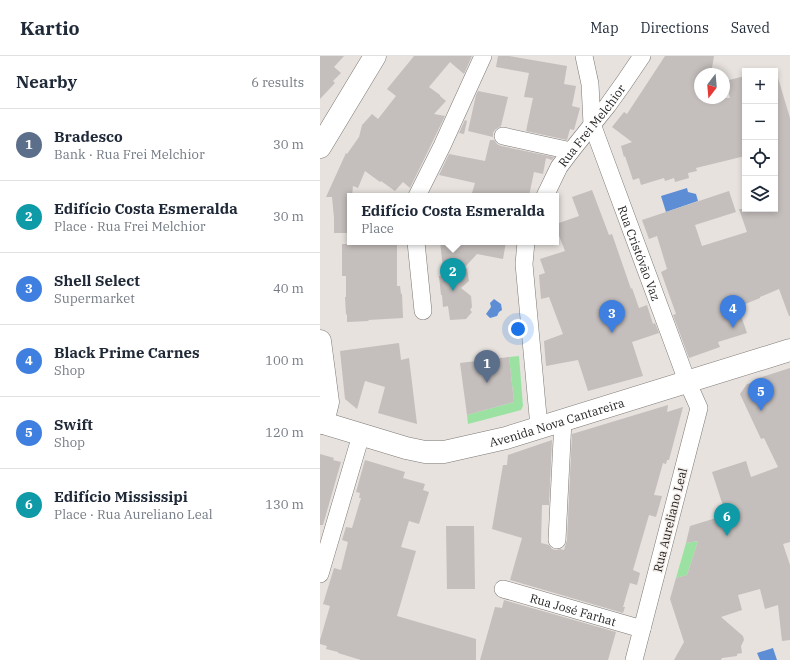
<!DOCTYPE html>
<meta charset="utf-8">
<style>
:root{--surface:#fff;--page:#f2f2f3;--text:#1f2937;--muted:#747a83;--line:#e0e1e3;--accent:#1a73e8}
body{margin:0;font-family:"IBM Plex Serif",serif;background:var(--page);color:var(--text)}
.controls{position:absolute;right:12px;top:12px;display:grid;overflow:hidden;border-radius:0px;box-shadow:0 2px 6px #0003}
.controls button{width:36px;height:36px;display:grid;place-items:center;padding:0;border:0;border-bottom:1px solid var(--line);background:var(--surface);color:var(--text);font:20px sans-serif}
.compass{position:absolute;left:374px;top:12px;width:36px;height:36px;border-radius:50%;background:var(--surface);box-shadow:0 2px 6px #0003;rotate:196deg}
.you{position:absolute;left:198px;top:273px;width:14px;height:14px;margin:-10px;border:3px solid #fff;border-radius:50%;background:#1a73e8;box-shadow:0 0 0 6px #1a73e833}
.badge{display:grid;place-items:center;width:26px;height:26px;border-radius:50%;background:var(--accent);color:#fff;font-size:13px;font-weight:700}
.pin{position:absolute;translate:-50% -33px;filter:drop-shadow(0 1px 2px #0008)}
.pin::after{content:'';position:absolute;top:21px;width:14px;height:12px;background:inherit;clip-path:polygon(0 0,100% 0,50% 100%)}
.popup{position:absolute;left:27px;top:137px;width:212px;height:52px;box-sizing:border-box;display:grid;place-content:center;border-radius:0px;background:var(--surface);filter:drop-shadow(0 1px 3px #0005);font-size:13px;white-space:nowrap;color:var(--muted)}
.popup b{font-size:15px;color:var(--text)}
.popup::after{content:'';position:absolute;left:50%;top:100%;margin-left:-8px;border:8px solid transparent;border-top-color:var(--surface)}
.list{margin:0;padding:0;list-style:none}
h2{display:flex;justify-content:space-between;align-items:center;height:52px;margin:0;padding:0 16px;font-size:17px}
h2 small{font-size:13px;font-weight:400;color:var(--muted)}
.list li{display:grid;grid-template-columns:26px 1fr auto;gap:12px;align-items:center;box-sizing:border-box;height:72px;padding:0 16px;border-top:1px solid var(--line)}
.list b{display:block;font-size:15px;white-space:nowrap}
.list p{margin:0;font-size:13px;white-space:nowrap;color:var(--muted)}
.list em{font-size:13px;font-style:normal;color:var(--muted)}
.icon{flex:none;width:22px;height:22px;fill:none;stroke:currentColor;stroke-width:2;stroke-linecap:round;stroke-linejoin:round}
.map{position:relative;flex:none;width:470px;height:604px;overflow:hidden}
header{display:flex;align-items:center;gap:24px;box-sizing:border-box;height:56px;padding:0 20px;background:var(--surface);border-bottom:1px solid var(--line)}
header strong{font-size:19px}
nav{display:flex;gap:22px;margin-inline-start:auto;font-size:14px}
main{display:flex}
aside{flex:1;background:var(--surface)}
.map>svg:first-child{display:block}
.green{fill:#9be2a2}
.water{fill:#5d8ed5}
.building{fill:#c4bebc}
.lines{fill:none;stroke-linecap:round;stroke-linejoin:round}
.minor-casing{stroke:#7c7875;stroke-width:18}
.major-casing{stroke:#7c7875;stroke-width:23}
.minor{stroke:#fff;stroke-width:17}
.major{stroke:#fff;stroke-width:22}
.labels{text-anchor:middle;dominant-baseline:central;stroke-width:3;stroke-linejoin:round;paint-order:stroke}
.street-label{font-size:12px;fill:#211f1e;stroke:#f4efeb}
</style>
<header>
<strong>Kartio</strong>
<nav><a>Map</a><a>Directions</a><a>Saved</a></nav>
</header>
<main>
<aside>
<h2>Nearby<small>6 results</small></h2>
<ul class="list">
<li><span class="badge" style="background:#5c6f8a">1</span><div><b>Bradesco</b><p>Bank · Rua Frei Melchior</p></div><em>30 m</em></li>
<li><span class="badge" style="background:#0f9aa8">2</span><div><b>Edifício Costa Esmeralda</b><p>Place · Rua Frei Melchior</p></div><em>30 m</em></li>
<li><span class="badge" style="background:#3f7fe0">3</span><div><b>Shell Select</b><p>Supermarket</p></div><em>40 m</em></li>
<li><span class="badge" style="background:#3f7fe0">4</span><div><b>Black Prime Carnes</b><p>Shop</p></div><em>100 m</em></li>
<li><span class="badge" style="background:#3f7fe0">5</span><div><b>Swift</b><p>Shop</p></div><em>120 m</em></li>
<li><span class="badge" style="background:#0f9aa8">6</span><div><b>Edifício Mississipi</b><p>Place · Rua Aureliano Leal</p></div><em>130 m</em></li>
</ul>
</aside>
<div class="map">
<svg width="470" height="604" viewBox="0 0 470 604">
<rect width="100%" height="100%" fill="#e7e2de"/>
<path class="green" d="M199,300l4,50 -2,4 -53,14 -1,-9 47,-13 -5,-45z
M378,485l-11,34 -11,3 10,-35z"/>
<path class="water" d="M367,132l1,4 8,2 2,7 -32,11 -5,-16z
M174,243l7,5 1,6 -3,2 -2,4 -7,2 -4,-4 5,-7 -1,-4z
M453,592l4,12h-17l-3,-7z"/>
<path class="building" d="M0,0h24l-10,11 7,6 -8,8 2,2 -15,16z
M94,0h58l-8,18 -14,-12 -21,25 11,8v1l6,5 -12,13 11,2 -35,72 -7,-6 -8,9 -14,-10 -1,1 -15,-11 -7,17 -5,-2 -1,10h-2v37h-16v-15l-2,-21h-6l20,-44 1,1 12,-17 3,-12 2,-2 8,-9 6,5 18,-23 -9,-7z
M178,0h11l58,10 -3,18 12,2 -4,20 8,2 -6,22 -4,-1 -3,11 -41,-9 7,-33 -9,-1 5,-24 -33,-6z
M345,0h49l-3,18h-11v24h30l-5,-17 20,-5v80l-49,12 1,3 -9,2 1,5 -14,4 -1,-4 -9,3 -1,-3 -23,7 -2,-7 -6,2 -8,-24 -1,1 -3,-11 11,-4 -20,-15 12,-15 3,2z
M458,22l12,40v198h-1l-10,-27 -19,8v1l-22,9 9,26 -29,9 2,5 -31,11 -16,-43 3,-1 -15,-42 6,-3 -10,-33 -8,3 -7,-19 87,-29 7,21 -41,13 7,21 45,-14 -8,-23h36v-130z
M158,35l30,6 -7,29 -6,4 -2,3v4l-25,-6 8,-36z
M145,64l2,1 -3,13 -5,-1z
M170,84h4l3,4 4,2 53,11 -2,3 -6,-2 -3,16 -9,-2 -5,24h-45l-12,-3 3,-10 -36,-8 10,-21 36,7z
M272,134l17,45 3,-1 19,55 1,-1 7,20 8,-3 6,19 2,-1 4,10 -27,9 11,34 -55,15 -10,-31 -32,6 -2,-25 19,-7 -14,-37 -8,2 -2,-24 6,-2 -5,-14 25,-8 -9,-23v-4l23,-8 -7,-19z
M120,186h66l-3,17 -26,-5 -12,13 2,2 2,12 -8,7 10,8 1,11 -2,3 2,2 -6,7 -16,1 -2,-14 -5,1 -1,-12h-1l-2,-19h5z
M22,188h55v42h3l1,8h1l1,24 -35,2 1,1 -22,1v-8l-1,1 -1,-18h1v-21h-4z
M79,287l2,17 8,-2 8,66 -39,-11 7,-26 -20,-6 -8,28 -12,-10 -5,-48z
M189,301l5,45 -47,13 -7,-52z
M470,312v174l-7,2 7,21v75l-8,1 -4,-36 -13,4 -5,-20 -22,6 4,15 -21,7 22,19 1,4 -3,6 1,7 -5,1v2l-15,2 -1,2h-47l10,-18 -14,-43 6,-21 11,-3 11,-34 -12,2 4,-17 36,-11 -14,-43 34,-11 5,16 27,-10 -14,-29 -3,1 -21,-45 7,-10 13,-3 -1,-3z
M348,349l-1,7 16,-5 -14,53h-2l-1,4 -3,-1 -9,32 8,1 -6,21 -7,-2 -16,55 7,3 -3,12 -7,-2 -7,24h2l-2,6 -113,-33 12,-42 -30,-9 11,-64h4l1,-10 44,-15 -3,65h-7l-1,38 8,2 3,4 4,1 4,-1 4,1 3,-10 5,-106z
M0,398l14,4 -1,2 8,2 -18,63h-3z
M45,404l40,12 -2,6 22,6 -2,6 6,2 -10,32 -10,-3 -8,26 15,4 -19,65 79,23v21h-115l-23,-7v-1l-12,-3 1,-3 -7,-2v-4l10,-34 -7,-2 11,-36 7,2 7,-28 -6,-2 4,-13 6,1 9,-30h-2l1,-5 -4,-1z
M126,470h28l1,63h-28z
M184,544l112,32 -8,28h-128l15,-53 7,1z"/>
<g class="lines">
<defs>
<g id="minor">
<path id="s1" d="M264,0l6,28 2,40 95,257 12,27 -65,252"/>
<path d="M183,80l68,15"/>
<path d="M97,140l25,-50 41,-90"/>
<path id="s2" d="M225,140l14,-29 12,-16 37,-46 15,-21 19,-28"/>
<path d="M96,186l7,69"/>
<path d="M206,186l-2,22 15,163"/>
<path d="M237,484l6,-120"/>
<path d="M0,518l41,-139"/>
<path id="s3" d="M183,533l139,40"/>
</g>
<g id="major">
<path d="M0,91l55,-91"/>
<path d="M0,285l8,61 -5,21"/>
<path id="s4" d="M0,366l86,26 19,4h19l62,-14 284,-88"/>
</g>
</defs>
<use href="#minor" class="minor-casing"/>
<use href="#major" class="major-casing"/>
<use href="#minor" class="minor"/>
<use href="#major" class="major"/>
</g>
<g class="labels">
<g class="street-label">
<text stroke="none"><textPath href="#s2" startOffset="85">Rua Frei Melchior</textPath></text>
<text stroke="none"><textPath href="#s1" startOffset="206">Rua Cristóvão Vaz</textPath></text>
<text stroke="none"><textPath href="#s4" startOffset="245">Avenida Nova Cantareira</textPath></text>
<text transform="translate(350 464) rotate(-76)">Rua Aureliano Leal</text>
<text stroke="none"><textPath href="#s3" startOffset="73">Rua José Farhat</textPath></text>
</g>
</g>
</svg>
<div class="controls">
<button>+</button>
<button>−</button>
<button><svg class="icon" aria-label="locate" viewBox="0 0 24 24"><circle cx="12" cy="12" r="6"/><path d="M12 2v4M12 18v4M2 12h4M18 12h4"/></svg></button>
<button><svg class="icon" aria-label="layers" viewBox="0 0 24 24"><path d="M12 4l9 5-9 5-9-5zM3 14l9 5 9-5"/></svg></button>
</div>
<svg class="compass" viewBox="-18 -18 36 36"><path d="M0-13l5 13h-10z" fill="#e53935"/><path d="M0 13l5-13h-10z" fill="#747a83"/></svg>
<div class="you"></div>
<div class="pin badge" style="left:167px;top:327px;background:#5c6f8a">1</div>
<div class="pin badge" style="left:133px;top:235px;background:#0f9aa8">2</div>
<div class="popup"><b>Edifício Costa Esmeralda</b>Place</div>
<div class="pin badge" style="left:292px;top:277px;background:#3f7fe0">3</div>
<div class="pin badge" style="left:413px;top:272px;background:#3f7fe0">4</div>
<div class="pin badge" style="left:441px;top:355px;background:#3f7fe0">5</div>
<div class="pin badge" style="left:407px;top:480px;background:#0f9aa8">6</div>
</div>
</main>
